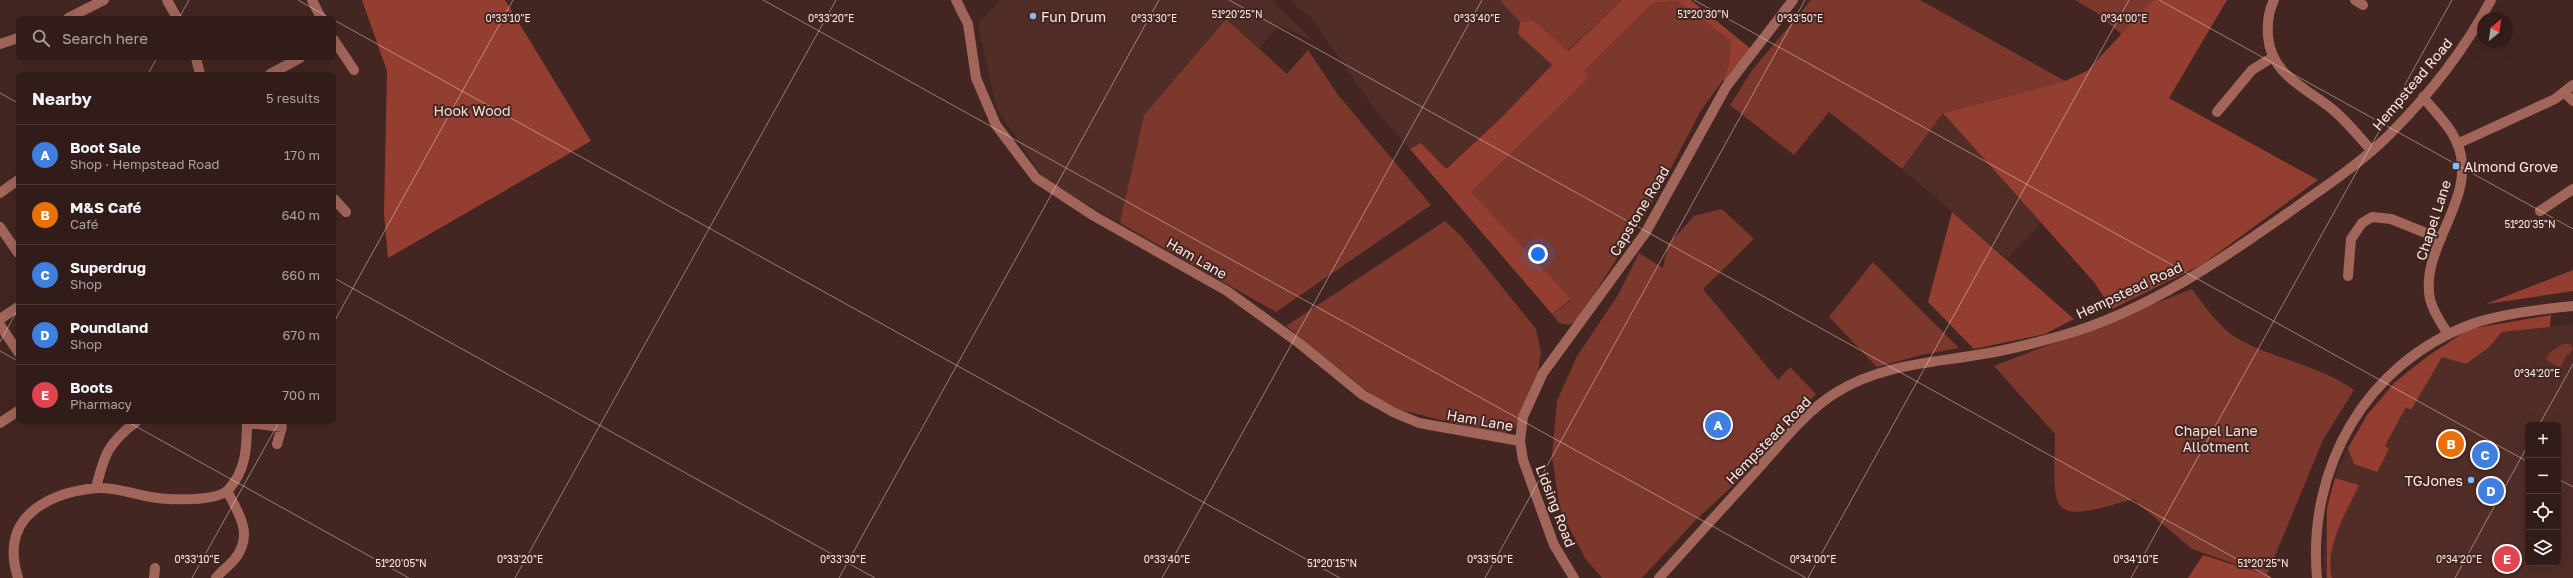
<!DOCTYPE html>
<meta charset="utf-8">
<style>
:root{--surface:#321c19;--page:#3a2522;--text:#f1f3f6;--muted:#a8a1a2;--line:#4d3a38;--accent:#7ebdf9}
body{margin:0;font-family:"Golos Text",sans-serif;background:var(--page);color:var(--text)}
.controls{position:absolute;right:12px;bottom:12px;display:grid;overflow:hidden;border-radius:6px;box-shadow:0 4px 16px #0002}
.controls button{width:36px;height:36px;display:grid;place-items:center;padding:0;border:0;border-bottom:1px solid var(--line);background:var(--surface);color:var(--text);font:20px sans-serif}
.compass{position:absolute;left:2477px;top:12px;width:36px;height:36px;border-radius:50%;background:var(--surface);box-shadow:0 4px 16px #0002;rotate:29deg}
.you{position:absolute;left:1538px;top:254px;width:14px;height:14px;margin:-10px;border:3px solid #fff;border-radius:50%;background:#1a73e8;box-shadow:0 0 0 6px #1a73e833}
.badge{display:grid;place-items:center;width:26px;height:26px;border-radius:50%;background:var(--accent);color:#fff;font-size:13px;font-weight:700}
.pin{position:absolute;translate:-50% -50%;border:2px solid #fff;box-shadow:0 1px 4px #0006}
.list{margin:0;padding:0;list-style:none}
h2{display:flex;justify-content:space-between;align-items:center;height:52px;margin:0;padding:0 16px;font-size:17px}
h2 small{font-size:13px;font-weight:400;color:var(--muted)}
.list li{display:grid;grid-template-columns:26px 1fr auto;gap:12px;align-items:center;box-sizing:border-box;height:60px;padding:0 16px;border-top:1px solid var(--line)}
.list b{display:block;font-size:15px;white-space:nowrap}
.list p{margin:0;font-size:13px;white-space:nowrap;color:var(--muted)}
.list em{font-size:13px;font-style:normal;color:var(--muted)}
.icon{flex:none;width:22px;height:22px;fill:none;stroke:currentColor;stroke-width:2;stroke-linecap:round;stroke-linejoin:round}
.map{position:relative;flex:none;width:2573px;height:578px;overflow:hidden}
.search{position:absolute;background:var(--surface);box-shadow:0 4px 16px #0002;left:16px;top:16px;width:320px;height:44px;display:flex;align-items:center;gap:10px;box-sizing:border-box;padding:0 14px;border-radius:6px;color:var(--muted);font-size:15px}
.panel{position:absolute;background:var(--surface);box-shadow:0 4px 16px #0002;left:16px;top:72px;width:320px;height:352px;border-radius:6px}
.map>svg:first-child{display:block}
.built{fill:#512d27;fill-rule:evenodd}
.green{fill:#7c382d}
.forest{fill:#933e30}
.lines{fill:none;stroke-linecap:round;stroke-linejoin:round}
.minor{stroke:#a1655a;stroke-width:10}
.ticks{fill:none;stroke:#fce8e4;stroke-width:1;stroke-opacity:0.45}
.poi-dot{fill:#7ebdf9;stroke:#432621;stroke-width:1.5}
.labels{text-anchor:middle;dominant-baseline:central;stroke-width:4;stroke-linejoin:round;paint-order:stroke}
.poi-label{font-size:14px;fill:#fce8e4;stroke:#432621;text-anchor:start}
.street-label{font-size:14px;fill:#fce8e4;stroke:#432621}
.park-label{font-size:14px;fill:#f5dcd6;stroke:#432621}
.ticks-label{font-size:10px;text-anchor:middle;fill:#fce8e4;stroke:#432621;stroke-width:4;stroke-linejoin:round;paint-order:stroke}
</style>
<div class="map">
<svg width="2573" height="578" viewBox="0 0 2573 578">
<rect width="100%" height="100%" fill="#432621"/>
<path class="built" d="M1001,0h270l44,42 -36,-17 -20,24 -33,-30 -82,96 -24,108 -76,-44 -48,-72 -18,-83z
M1290,0h209l21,22 -2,12 34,31 -51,53 -66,60 -62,-71 -61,-88z
M1943,113l98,110 -34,36 -105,-90z
M2573,324v254h-247l-2,-12 3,-58 11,-41 29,-52 60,-51 38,-22 37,-10zM2528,425h30v138h-30z"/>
<path class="green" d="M1499,0h123l-55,51 -34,-31 -13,2z
M1811,0h109l145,81 -122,32 -41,56 -73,-57 -35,43 -64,-50 23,-36z
M2075,0h78l-31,35 -25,-22z
M1677,1l54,40 -3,26 -5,13 -23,32 -41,79 -81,129 -10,5 -9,-2 -7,-9 19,-14 -100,-108 115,-111 -2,-10 69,-68z
M1226,19l61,55 21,-24 30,45 93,110 -155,107 -156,-89 24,-108z
M1722,209l32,30 -51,50 75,91 12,-13 26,27 -32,32 -43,52 -46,43 -53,57h-40l-17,-20 -25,-48 -8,-54 5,-55 20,-45 41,-61 21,-42 24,15 5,-23 26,-29z
M1445,221l16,15 75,93 5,23 -4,27 -22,49 -14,7 -100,-25 -24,-11 -91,-73z
M1873,262l86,86 -38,7 -44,12 -48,-50z
M2192,289c14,19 27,39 48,51 37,20 79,25 114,50l-31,50 -56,135 -75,-26 -59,-50c-87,26 -79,16 -78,-65l-61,-68z
M2563,344h7l3,5 -4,6 -2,-1 -7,14 -14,-8 3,-7z"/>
<path class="forest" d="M362,0h143l86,141 -203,117 -4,-44 3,-143z
M1622,0h69l60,49 -26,34 -2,-3 5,-13 3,-26 -54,-40 -24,2 -69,68 3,4 -1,6 -115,111 100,107 -19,15 -142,-165 11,-6 25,26 55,-51 51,-53 -34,-31 2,-12 13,-2 35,31z
M2153,0h74l-58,98 149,82 -115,84 -91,45 -18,-27 -151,-169 122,-32 22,-10z
M1952,212l122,107 -29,15 -71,15 -46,-47z
M2573,270v21l-87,13z
M2551,315l-1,12 -48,5 -14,16 -22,16 -24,-7 -31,53 -5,-3 -21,39 4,3 -12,23 -23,-8 -6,-16 19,-33 28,-33 33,-26 41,-27z
M2335,478l24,7c-12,27 -35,61 -27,93h-5v-70z
M2203,555l64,20 5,3h-84z"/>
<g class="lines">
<path class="minor" d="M167,0l10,18
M312,0l9,18
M956,0l12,24 8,54 20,47 40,53 58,38 133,75 72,52 64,52 30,17 26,11 101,18
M2274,0c-6,12 -7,23 -6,36 3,39 37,51 64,73 15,12 27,28 40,42
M2355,0l8,5
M68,18l36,-18
M334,40l20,30
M0,44l18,-6
M196,58l4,16
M270,74l30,-16
M2565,93l8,8
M2423,97c12,15 27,29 34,46 23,54 -38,103 -27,156 3,13 11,24 18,35
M2217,112l35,-42 21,-13
M2457,144l98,-45 18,-14
M0,193l18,-13
M334,199l12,13
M2540,211l33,-22
M0,227l18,26
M2348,276l3,-37 11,-16 10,-6 19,2 50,20
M0,319l18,-12
M0,325l18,27
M0,423l18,-12
M247,423l35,4 -5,17
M96,488c8,-33 12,-45 40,-66
M18,578c-6,-19 -7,-41 6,-58 17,-21 46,-30 73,-32 18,-1 36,6 54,9 16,3 65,5 77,-7 18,-19 19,-43 19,-68
M154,578l1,-10
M216,578c5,-7 12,-11 18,-18 20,-24 6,-45 -7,-69
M1574,578l-20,-33 -31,-85 -3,-19 3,-24 20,-44 103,-141 80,-145 67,-87
M1659,578c33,-36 66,-73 99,-109 24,-27 48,-58 79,-77 46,-28 95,-29 146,-38 26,-4 52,-11 77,-18 86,-24 163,-77 235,-128 32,-23 66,-45 95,-74 39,-39 75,-85 101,-134
M2317,578c-10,-110 49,-215 155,-254 28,-10 71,-15 101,-18"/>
</g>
<path class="ticks" d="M298,0l32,18M763,0l1043,578M1229,0l1042,578M1694,0l834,462M2159,0l414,229M179,18l10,-18M334,20l1006,558M148,74l9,-16M0,93l18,10M334,278l541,300M334,322l179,-322M0,342l18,-33M0,351l18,10M128,422l281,156M2539,425l34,-61M2558,479l15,8M192,578l87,-156M515,578l321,-578M839,578l320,-578M1162,578l320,-578M1485,578l320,-578M1808,578l321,-578M2131,578l321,-578M2455,578l73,-133"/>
<g class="poi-dot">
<circle cx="1033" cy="16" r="4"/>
<rect x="2452" y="162" width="8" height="8" rx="2"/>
<circle cx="2471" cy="480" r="4"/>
</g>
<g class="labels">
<g class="poi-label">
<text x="1041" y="16">Fun Drum</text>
<text x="2464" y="166">Almond Grove</text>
<text x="2463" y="480" text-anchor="end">TGJones</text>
</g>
<g class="street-label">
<text transform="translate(2412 84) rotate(-50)">Hempstead Road</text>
<text transform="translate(1639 211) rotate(-59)">Capstone Road</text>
<text transform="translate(2433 220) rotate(-72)">Chapel Lane</text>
<text transform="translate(1197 258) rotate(30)">Ham Lane</text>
<text transform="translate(2129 290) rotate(-25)">Hempstead Road</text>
<text transform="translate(1480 420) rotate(10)">Ham Lane</text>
<text transform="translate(1768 440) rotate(-46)">Hempstead Road</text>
<text transform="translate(1556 506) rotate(69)">Lidsing Road</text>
</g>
<g class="park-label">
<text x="472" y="110">Hook Wood</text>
<text x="2216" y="430">Chapel Lane<tspan x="2216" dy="16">Allotment</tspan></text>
</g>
</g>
<g class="ticks-label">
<text x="1237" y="18">51°20'25"N</text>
<text x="1703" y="18">51°20'30"N</text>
<text x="508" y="22">0°33'10"E</text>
<text x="831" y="22">0°33'20"E</text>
<text x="1154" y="22">0°33'30"E</text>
<text x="1477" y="22">0°33'40"E</text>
<text x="1800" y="22">0°33'50"E</text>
<text x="2124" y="22">0°34'00"E</text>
<text x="2530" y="228">51°20'35"N</text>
<text x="2537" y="377">0°34'20"E</text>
<text x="197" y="563">0°33'10"E</text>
<text x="520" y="563">0°33'20"E</text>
<text x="843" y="563">0°33'30"E</text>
<text x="1167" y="563">0°33'40"E</text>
<text x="1490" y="563">0°33'50"E</text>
<text x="1813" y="563">0°34'00"E</text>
<text x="2136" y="563">0°34'10"E</text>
<text x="2459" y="563">0°34'20"E</text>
<text x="401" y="567">51°20'05"N</text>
<text x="1332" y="567">51°20'15"N</text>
<text x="2263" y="567">51°20'25"N</text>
</g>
</svg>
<div class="controls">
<button>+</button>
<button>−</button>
<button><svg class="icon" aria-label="locate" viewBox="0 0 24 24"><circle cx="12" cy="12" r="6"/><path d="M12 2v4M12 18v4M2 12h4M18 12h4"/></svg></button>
<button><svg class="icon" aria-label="layers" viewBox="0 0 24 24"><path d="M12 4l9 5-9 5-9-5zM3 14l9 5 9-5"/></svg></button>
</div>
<svg class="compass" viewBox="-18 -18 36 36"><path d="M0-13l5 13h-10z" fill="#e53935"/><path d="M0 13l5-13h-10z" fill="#a8a1a2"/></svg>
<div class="you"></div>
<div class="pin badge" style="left:1718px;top:425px;background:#3f7fe0">A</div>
<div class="pin badge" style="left:2451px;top:444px;background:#e8710a">B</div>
<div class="pin badge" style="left:2485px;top:455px;background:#3f7fe0">C</div>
<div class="pin badge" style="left:2491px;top:491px;background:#3f7fe0">D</div>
<div class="pin badge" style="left:2507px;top:559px;background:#e0444e">E</div>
<div class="search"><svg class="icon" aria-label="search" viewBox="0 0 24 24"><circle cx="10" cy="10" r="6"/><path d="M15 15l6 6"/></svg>Search here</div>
<section class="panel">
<h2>Nearby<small>5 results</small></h2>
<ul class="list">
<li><span class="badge" style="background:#3f7fe0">A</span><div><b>Boot Sale</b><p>Shop · Hempstead Road</p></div><em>170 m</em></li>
<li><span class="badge" style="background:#e8710a">B</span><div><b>M&amp;S Café</b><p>Café</p></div><em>640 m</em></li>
<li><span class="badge" style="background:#3f7fe0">C</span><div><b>Superdrug</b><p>Shop</p></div><em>660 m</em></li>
<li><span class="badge" style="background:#3f7fe0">D</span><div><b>Poundland</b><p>Shop</p></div><em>670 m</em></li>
<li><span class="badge" style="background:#e0444e">E</span><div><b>Boots</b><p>Pharmacy</p></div><em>700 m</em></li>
</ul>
</section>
</div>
